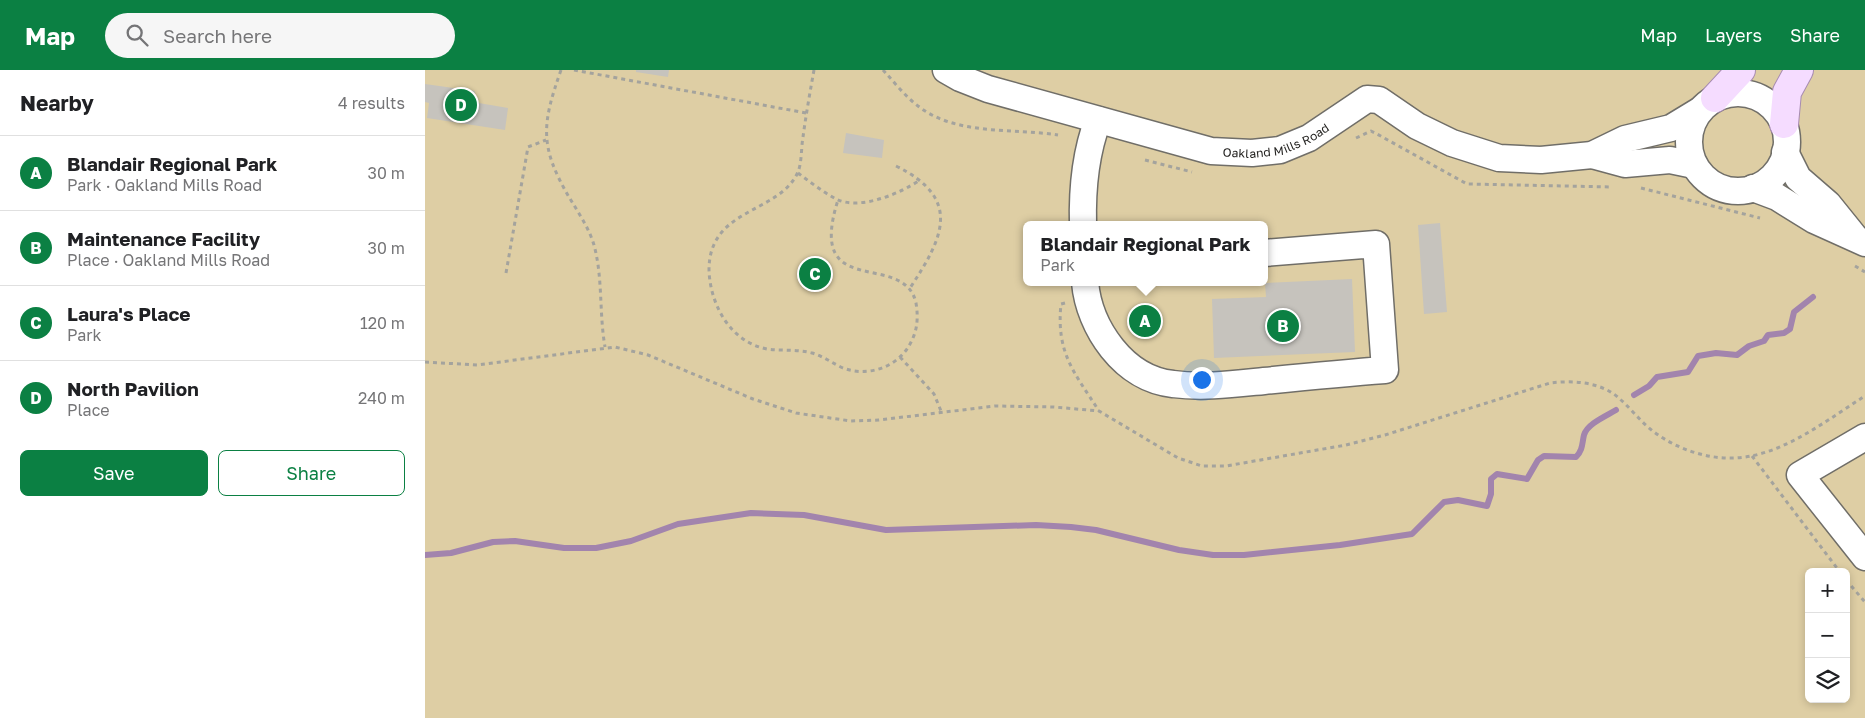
<!DOCTYPE html>
<meta charset="utf-8">
<style>
:root{--surface:#fff;--page:#f6f6f6;--text:#202124;--muted:#757577;--line:#e0e0e0;--accent:#0b8043}
body{margin:0;font-family:"Golos Text",sans-serif;background:var(--page);color:var(--text)}
.controls{position:absolute;right:15px;bottom:15px;display:grid;overflow:hidden;border-radius:8px;box-shadow:0 2px 8px #0003}
.controls button{width:45px;height:45px;display:grid;place-items:center;padding:0;border:0;border-bottom:1px solid var(--line);background:var(--surface);color:var(--text);font:25px sans-serif}
.you{position:absolute;left:776px;top:309px;width:18px;height:18px;margin:-12px;border:4px solid #fff;border-radius:50%;background:#1a73e8;box-shadow:0 0 0 8px #1a73e833}
.badge{display:grid;place-items:center;width:32px;height:32px;border-radius:50%;background:var(--accent);color:#fff;font-size:16px;font-weight:700}
.pin{position:absolute;translate:-50% -50%;border:2px solid #fff;box-shadow:0 1px 5px #0006}
.popup{position:absolute;left:598px;top:151px;width:245px;height:65px;box-sizing:border-box;display:grid;place-content:center;border-radius:8px;background:var(--surface);filter:drop-shadow(0 1px 4px #0005);font-size:16px;white-space:nowrap;color:var(--muted)}
.popup b{font-size:19px;color:var(--text)}
.popup::after{content:'';position:absolute;left:50%;top:100%;margin-left:-10px;border:10px solid transparent;border-top-color:var(--surface)}
.list{margin:0;padding:0;list-style:none}
h2{display:flex;justify-content:space-between;align-items:center;height:65px;margin:0;padding:0 20px;font-size:21px}
h2 small{font-size:16px;font-weight:400;color:var(--muted)}
.list li{display:grid;grid-template-columns:32px 1fr auto;gap:15px;align-items:center;box-sizing:border-box;height:75px;padding:0 20px;border-top:1px solid var(--line)}
.list b{display:block;font-size:19px;white-space:nowrap}
.list p{margin:0;font-size:16px;white-space:nowrap;color:var(--muted)}
.list em{font-size:16px;font-style:normal;color:var(--muted)}
.actions{display:flex;gap:10px;padding:15px 20px}
.actions a{flex:1;padding:11px 0;border:1px solid var(--accent);border-radius:8px;text-align:center;font-size:18px;color:var(--accent)}
.actions .main{background:var(--accent);color:#fff}
.icon{flex:none;width:28px;height:28px;fill:none;stroke:currentColor;stroke-width:2;stroke-linecap:round;stroke-linejoin:round}
.map{position:relative;flex:none;width:1440px;height:648px;overflow:hidden}
header{display:flex;align-items:center;gap:30px;box-sizing:border-box;height:70px;padding:0 25px;background:var(--accent);color:#fff}
header strong{font-size:24px}
nav{display:flex;gap:28px;margin-inline-start:auto;font-size:18px}
.search{width:350px;height:45px;background:var(--page);display:flex;align-items:center;gap:12px;box-sizing:border-box;padding:0 18px;border-radius:28px;color:var(--muted);font-size:19px}
main{display:flex}
aside{flex:1;background:var(--surface)}
.map>svg:first-child{display:block}
.green{fill:#decea4;fill-rule:evenodd}
.lines{fill:none;stroke-linecap:round;stroke-linejoin:round}
.stream{stroke:#a284ad;stroke-width:6}
.building{fill:#c6c3bd}
.minor-casing{stroke:#706e68;stroke-width:29}
.major-casing{stroke:#a78cb1;stroke-width:30}
.path{stroke:#a4a39d;stroke-width:3;stroke-dasharray:4 4;stroke-linecap:butt}
.minor{stroke:#fff;stroke-width:26}
.major{stroke:#f5dcff;stroke-width:28}
.labels{text-anchor:middle;dominant-baseline:central;stroke-width:4;stroke-linejoin:round;paint-order:stroke}
.street-label{font-size:12px;fill:#242321;stroke:#f6f4ed}
</style>
<header>
<strong>Map</strong>
<div class="search"><svg class="icon" aria-label="search" viewBox="0 0 24 24"><circle cx="10" cy="10" r="6"/><path d="M15 15l6 6"/></svg>Search here</div>
<nav><a>Map</a><a>Layers</a><a>Share</a></nav>
</header>
<main>
<aside>
<h2>Nearby<small>4 results</small></h2>
<ul class="list">
<li><span class="badge">A</span><div><b>Blandair Regional Park</b><p>Park · Oakland Mills Road</p></div><em>30 m</em></li>
<li><span class="badge">B</span><div><b>Maintenance Facility</b><p>Place · Oakland Mills Road</p></div><em>30 m</em></li>
<li><span class="badge">C</span><div><b>Laura's Place</b><p>Park</p></div><em>120 m</em></li>
<li><span class="badge">D</span><div><b>North Pavilion</b><p>Place</p></div><em>240 m</em></li>
</ul>
<div class="actions"><a class="main">Save</a><a>Share</a></div>
</aside>
<div class="map">
<svg width="1440" height="648" viewBox="0 0 1440 648">
<rect width="100%" height="100%" fill="#e9e7e0"/>
<path class="green" d="M0,0h1440v648h-1440zM601,155h238v57h-238zM1384,502h37v127h-37z"/>
<g class="lines">
<path class="stream" d="M1209,325l15,-9 8,-9 31,-5 10,-16 18,-3 21,2 12,-9 15,-5 4,-6 16,-2 6,-4 4,-17 19,-15
M0,485l26,-2 42,-11 22,-1 49,7h32l35,-7 47,-17 73,-11 53,2 82,15 150,-5 35,2 25,3 83,20 34,5h31l96,-10 72,-11 32,-32 14,-2 29,6 4,-12v-15l6,-5 30,5 11,-19 6,-4 32,1c7,-7 6,-14 8,-22 3,-11 22,-19 32,-25"/>
</g>
<path class="building" d="M211,0h33l-1,7 -32,-5z
M0,14l50,7 -2,11 35,6 -3,22 -78,-12 2,-15 -4,-1z
M421,63l38,7 -2,18 -39,-5z
M1015,153l7,89 -23,2 -6,-89z
M927,209l3,73 -141,6 -2,-59 54,-2 -1,-14z"/>
<g class="lines">
<defs>
<g id="minor">
<path id="s1" d="M521,0l14,8 28,11 223,62 41,2 28,-3 29,-12 58,-39 12,1 38,26 35,17 47,15 42,2 51,-5 33,-16 46,-11 28,-17"/>
<circle cx="1313" cy="72" r="49"/>
<path d="M1360,82l13,26 30,26 25,31"/>
<path d="M1167,85l33,9 45,-4 24,5"/>
<path d="M1328,118l24,9 37,23 51,23"/>
<path d="M658,155c-1,-37 2,-71 15,-105"/>
<path d="M660,212c4,46 39,97 88,102 30,4 61,0 91,-3 40,-4 81,-8 121,-11l-9,-126 -112,9"/>
<path d="M1440,367l-65,38 65,82"/>
</g>
<path id="major" d="M1290,28l26,-28
M1359,54l3,-32 12,-22"/>
</defs>
<use href="#minor" class="minor-casing"/>
<use href="#major" class="major-casing"/>
<path class="path" d="M136,0c-19,54 -22,76 8,127 9,15 20,31 25,48 9,33 5,68 11,102
M149,0l232,43
M389,0c-4,22 -8,45 -11,67 -2,11 -1,28 -6,37 -20,40 -88,34 -88,96 1,34 21,72 58,79 15,2 30,0 45,4 11,3 20,10 31,15 26,10 58,-2 69,-28 6,-12 6,-25 4,-37 -12,-54 -111,0 -78,-103
M458,0c11,12 22,26 35,36 38,30 96,22 140,29
M931,68l15,-7 6,3 90,50 145,3
M720,90l47,12
M471,96c67,33 47,72 14,122
M373,103c12,9 25,19 38,26 24,12 65,-6 84,-19
M1216,118l119,30
M1430,196l10,6
M81,203l22,-126 18,-7
M640,233l-4,1c-5,49 13,68 38,107
M475,287l34,37 7,17
M0,292l52,3 138,-18 33,8 105,44 43,14 55,8 28,-1 116,-14 59,1 45,4 79,47 24,8h24l120,-21 39,-10 165,-52c24,-3 53,-1 71,17 11,10 21,23 33,32 27,20 64,31 97,24 41,-8 79,-38 114,-60
M1327,386l88,116
M1421,510l19,22"/>
<use href="#minor" class="minor"/>
<use href="#major" class="major"/>
</g>
<g class="labels">
<g class="street-label">
<text stroke="none"><textPath href="#s1" startOffset="345">Oakland Mills Road</textPath></text>
</g>
</g>
</svg>
<div class="controls">
<button>+</button>
<button>−</button>
<button><svg class="icon" aria-label="layers" viewBox="0 0 24 24"><path d="M12 4l9 5-9 5-9-5zM3 14l9 5 9-5"/></svg></button>
</div>
<div class="you"></div>
<div class="pin badge" style="left:720px;top:251px">A</div>
<div class="popup"><b>Blandair Regional Park</b>Park</div>
<div class="pin badge" style="left:858px;top:256px">B</div>
<div class="pin badge" style="left:390px;top:204px">C</div>
<div class="pin badge" style="left:36px;top:35px">D</div>
</div>
</main>
